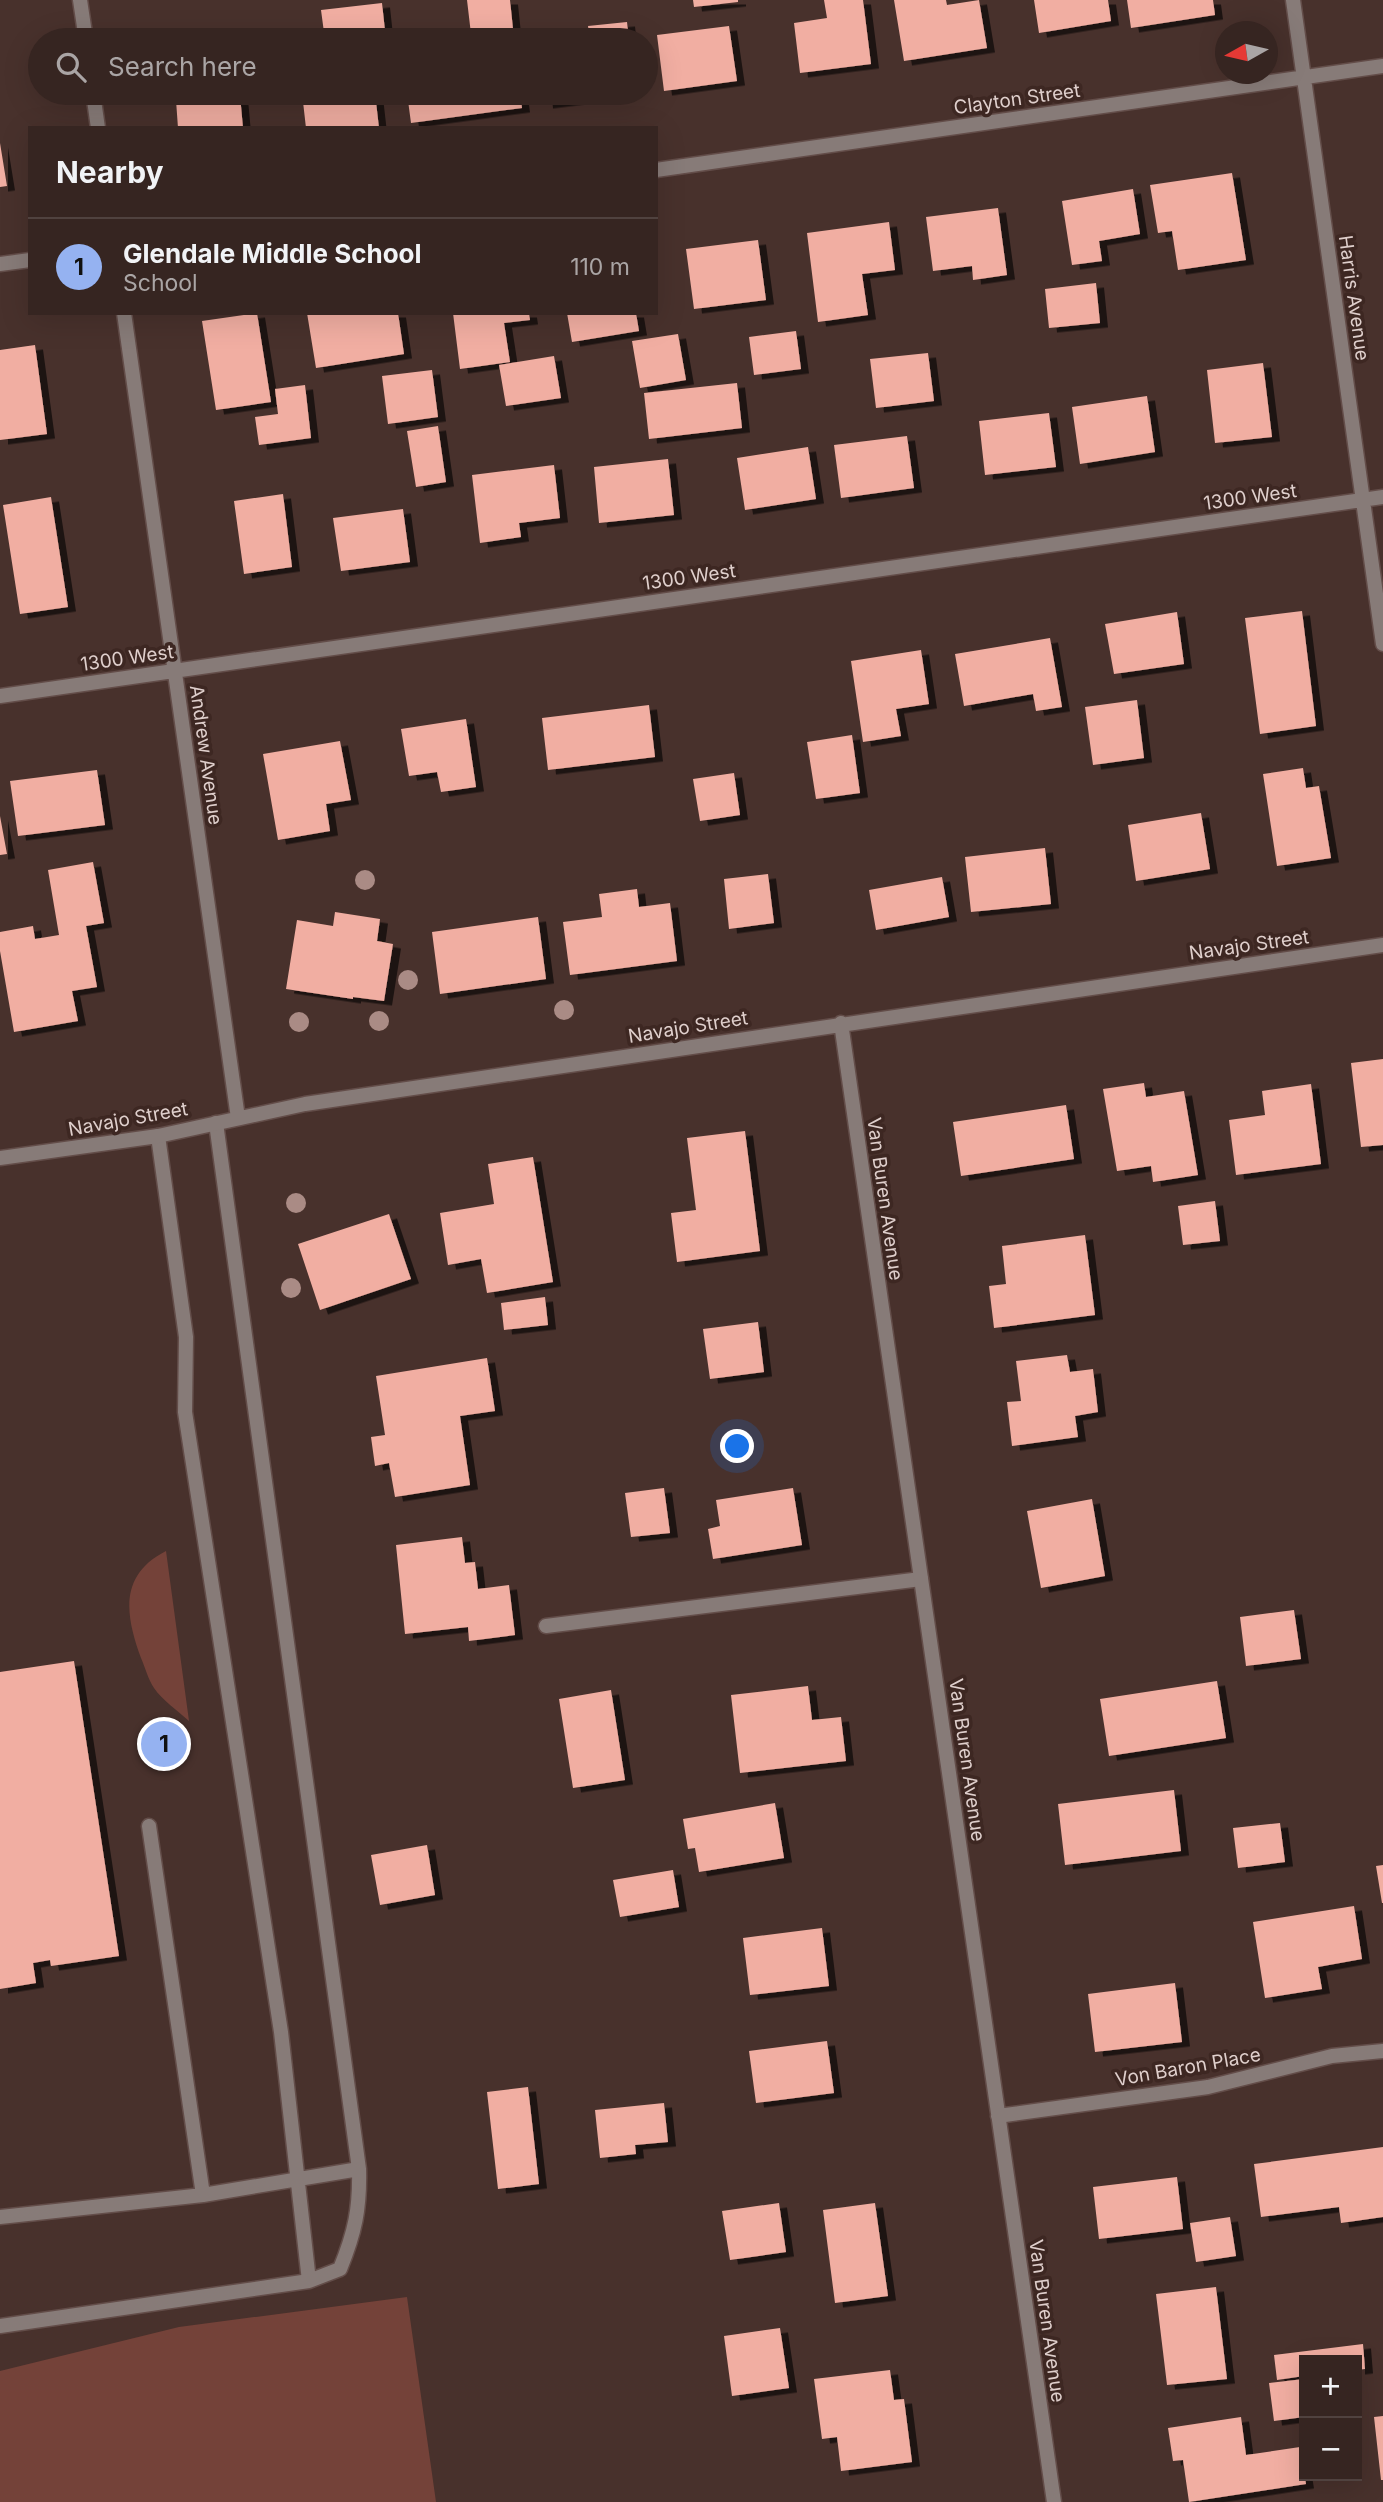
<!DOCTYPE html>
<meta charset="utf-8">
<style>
:root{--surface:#362521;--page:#3d2d2a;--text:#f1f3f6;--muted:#aaa5a5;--line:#50423f;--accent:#95b2f1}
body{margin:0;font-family:Inter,sans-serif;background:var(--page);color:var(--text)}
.controls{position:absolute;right:21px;bottom:21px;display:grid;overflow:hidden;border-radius:0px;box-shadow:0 7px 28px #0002}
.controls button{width:63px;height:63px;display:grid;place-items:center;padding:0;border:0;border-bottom:2px solid var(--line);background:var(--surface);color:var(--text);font:35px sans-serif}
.compass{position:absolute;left:1215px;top:21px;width:63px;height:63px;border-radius:50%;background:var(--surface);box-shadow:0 7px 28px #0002;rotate:262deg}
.you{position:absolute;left:738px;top:1447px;width:24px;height:24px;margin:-18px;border:5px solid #fff;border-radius:50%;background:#1a73e8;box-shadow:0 0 0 10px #1a73e833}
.badge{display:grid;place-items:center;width:46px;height:46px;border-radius:50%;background:var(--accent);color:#111;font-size:23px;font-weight:700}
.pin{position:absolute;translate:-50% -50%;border:4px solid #fff;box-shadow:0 2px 7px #0006}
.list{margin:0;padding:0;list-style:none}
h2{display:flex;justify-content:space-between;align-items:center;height:91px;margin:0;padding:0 28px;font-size:30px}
h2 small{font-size:23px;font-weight:400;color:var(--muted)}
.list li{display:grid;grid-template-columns:46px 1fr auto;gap:21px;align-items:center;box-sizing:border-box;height:98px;padding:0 28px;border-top:2px solid var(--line)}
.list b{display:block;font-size:26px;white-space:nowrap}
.list p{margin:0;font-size:23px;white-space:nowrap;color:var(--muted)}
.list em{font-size:23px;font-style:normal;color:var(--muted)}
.icon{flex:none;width:38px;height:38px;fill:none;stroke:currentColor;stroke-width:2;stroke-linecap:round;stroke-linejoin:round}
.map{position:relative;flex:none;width:1383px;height:2502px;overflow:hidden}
.search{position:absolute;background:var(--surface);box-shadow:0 7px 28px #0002;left:28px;top:28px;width:630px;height:77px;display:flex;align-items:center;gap:18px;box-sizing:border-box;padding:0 24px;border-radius:38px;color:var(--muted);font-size:26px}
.panel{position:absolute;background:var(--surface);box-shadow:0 7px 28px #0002;left:28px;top:126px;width:630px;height:189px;border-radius:0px}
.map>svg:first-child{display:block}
.green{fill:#744239}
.building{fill:#f1aea2;filter:url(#shadow)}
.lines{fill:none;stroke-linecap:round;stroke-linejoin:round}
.lane-casing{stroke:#634d49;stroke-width:17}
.street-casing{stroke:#634d49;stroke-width:17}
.lane{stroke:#877b78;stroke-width:14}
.street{stroke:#877b78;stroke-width:14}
.tree{fill:#aa8b85}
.labels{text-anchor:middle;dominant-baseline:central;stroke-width:7;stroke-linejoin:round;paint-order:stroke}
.street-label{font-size:19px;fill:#dfcfcc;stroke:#3d2722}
</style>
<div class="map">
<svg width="1383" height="2502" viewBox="0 0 1383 2502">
<defs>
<filter id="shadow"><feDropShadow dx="8" dy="4.5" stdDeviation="0" flood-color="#0009"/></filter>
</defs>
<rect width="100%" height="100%" fill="#48312c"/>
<path class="green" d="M166,1551l23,170c-11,-10 -27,-21 -35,-33 -6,-9 -9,-21 -13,-30 -16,-44 -22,-83 25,-107z
M407,2297l29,205h-436v-131l179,-44z"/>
<path class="building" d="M467,0h43l3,29 -42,5z
M693,0h45v2l-44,5z
M824,0h39l8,64 -71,9 -6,-50 33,-5z
M894,0h52l1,5 32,-5 8,48 -83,13z
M1034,0h74l3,21 -72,12z
M1127,0h86l2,15 -84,13z
M382,3l4,37h-61l-4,-30z
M627,22l2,18h-39l-2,-14z
M729,26l8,55 -73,10 -7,-56z
M302,93h73l4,35h-73z
M407,93h113l2,15 -111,15z
M544,93h80v1l-79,10z
M240,95l3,33h-65l-2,-28z
M0,143l7,43 -7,1z
M1232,173l14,87 -68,10 -6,-39 -14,2 -8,-48z
M1133,189l7,45 -41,7 3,20 -30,4 -10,-64z
M998,208l9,67 -34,5 -1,-14 -39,5 -7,-54z
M889,222l6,48 -33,4 6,41 -50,7 -11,-89z
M758,240l8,60 -72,9 -8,-60z
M1096,283l4,40 -51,5 -4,-39z
M257,313l14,89 -55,8 -14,-89z
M307,313h91l6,41 -88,14z
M453,313h76l1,7 -26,3 6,39 -50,7z
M567,313h69l3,18 -67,11z
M796,331l5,38 -47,6 -5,-38z
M678,334l8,46 -46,8 -8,-47z
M35,345l12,89 -47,6v-90z
M928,353l6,48 -58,7 -6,-49z
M554,356l7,42 -55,8 -7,-41z
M1263,363l9,74 -57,6 -8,-73z
M432,370l6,47 -50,7 -6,-48z
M737,383l5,45 -93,11 -5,-46z
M305,385l6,53 -52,7 -4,-28 23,-3 -3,-25z
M1147,396l8,56 -75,12 -8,-57z
M1049,413l7,54 -71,8 -6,-54z
M438,426l8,56 -30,5 -9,-56z
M907,436l7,52 -73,10 -7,-53z
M808,447l8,52 -71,11 -8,-52z
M668,459l6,56 -75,8 -5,-56z
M554,465l6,53 -41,5 2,14 -41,6 -8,-68z
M283,494l9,73 -48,7 -10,-73z
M51,497l17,110 -48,7 -17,-109z
M403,509l7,53 -69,9 -8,-53z
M1302,611l14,115 -56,8 -15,-116z
M1177,612l7,52 -70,10 -9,-50z
M1050,638l12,69 -26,4 -3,-17 -69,12 -9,-52z
M921,650l8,54 -33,5 5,27 -38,6 -12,-81z
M1137,700l7,58 -51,7 -8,-58z
M649,705l6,52 -107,13 -6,-52z
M466,719l10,68 -35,5 -4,-20 -28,4 -8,-47z
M852,735l8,58 -44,6 -9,-57z
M340,741l11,59 -25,4 4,27 -52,9 -15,-86z
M1303,768l3,20 13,-2 12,72 -54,8 -14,-92z
M97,770l8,55 -87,11 -8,-55z
M734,773l6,42 -40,6 -7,-42z
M1201,813l9,56 -74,12 -8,-56z
M0,816l7,38 -7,1z
M1045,848l6,56 -80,8 -6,-55z
M93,862l11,61 -18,3 11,61 -25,4 6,30 -64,11 -14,-81v-19l33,-6 2,13 24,-4 -11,-65z
M768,874l6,49 -45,6 -5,-50z
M942,877l7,40 -73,13 -7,-40z
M637,889l2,18 31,-4 7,58 -107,14 -7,-53 39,-5 -3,-23z
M335,912l45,7 -3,22 16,3 -9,57 -31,-4v2l-67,-10 11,-69 36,6z
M538,917l8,62 -106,15 -8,-62z
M1383,1059v86l-22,2 -10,-84z
M1144,1083l2,14 38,-6 14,84 -45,7 -2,-16 -34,5 -14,-82z
M1311,1084l10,80 -85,11 -7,-55 36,-5 -3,-24z
M1066,1105l8,54 -113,17 -8,-54z
M745,1131l15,120 -83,11 -6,-49 25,-3 -9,-72z
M533,1157l20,125 -66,11 -6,-34 -33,6 -8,-52 54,-9 -6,-40z
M1215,1201l5,40 -37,4 -5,-39z
M389,1214l22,65 -91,31 -22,-66z
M1085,1235l10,80 -101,13 -5,-42 17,-2 -4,-38z
M545,1297l3,28 -44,5 -3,-27z
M758,1322l6,50 -54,7 -7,-50z
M1067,1355l3,17 23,-3 5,43 -23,4 3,21 -66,9 -5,-44 14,-1 -5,-40z
M487,1358l8,53 -35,5 10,69 -75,12 -6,-34 -14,3 -4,-29 14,-2 -9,-59z
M664,1488l6,45 -39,4 -6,-44z
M793,1488l9,57 -89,14 -5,-30 12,-3 -4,-26z
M1092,1499l13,77 -64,12 -14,-77z
M462,1537l3,26 10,-1 3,27 31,-4 6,50 -46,6 -1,-14 -63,7 -9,-89z
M1294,1610l7,49 -55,7 -6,-49z
M74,1661l45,295 -68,10 -1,-6 -17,3 3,20 -36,6v-317z
M1217,1681l9,57 -117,18 -9,-57z
M808,1686l4,34 29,-3 5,44 -106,12 -9,-78z
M611,1690l14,90 -52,8 -14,-89z
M1174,1790l7,61 -116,14 -7,-61z
M775,1803l9,55 -85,14 -4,-24 -7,1 -5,-30z
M1280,1823l5,39 -47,6 -5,-40z
M427,1845l8,50 -55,10 -9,-50z
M1383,1865v38h-1l-6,-37z
M673,1870l6,37 -59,10 -7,-37z
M1354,1906l8,53 -44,8 4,22 -57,9 -12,-76z
M822,1928l7,58 -79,9 -7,-57z
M1175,1983l7,59 -87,10 -7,-58z
M827,2041l7,52 -78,10 -7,-52z
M528,2087l11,97 -41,5 -11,-97z
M664,2103l4,39 -33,3 1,9 -36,4 -5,-48z
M1383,2147v70l-42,6 -2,-16 -78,10 -7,-53z
M1177,2177l6,52 -84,10 -6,-52z
M779,2203l7,49 -56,8 -8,-49z
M875,2203l13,93 -53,7 -12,-93z
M1230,2217l6,39 -40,6 -6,-39z
M1216,2287l11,92 -60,6 -11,-91z
M780,2328l9,60 -57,8 -8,-60z
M1363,2344l2,25 -8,1v-10h-53v16l-27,4 -3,-25z
M890,2370l4,30 10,-1 8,63 -71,9 -4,-34 -15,2 -8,-60z
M1304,2379v38l-30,4 -5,-38z
M1383,2416v64h-2l-7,-63z
M1241,2417l5,38 54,-8 6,37 -117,18 -6,-42 -10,1 -5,-33z"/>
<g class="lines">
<defs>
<path id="lane" d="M216,1123l143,1046c1,40 -4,63 -19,100l-31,12
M546,1626l375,-47
M203,2195l156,-26
M0,2217l203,-22 -54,-369
M0,2326l309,-45 -28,-249 -96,-620 1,-75 -28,-201"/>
<path id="street" d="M80,0l6,40
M1293,0l90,644
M93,93l5,35
M656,170l727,-104
M0,264l30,-4
M124,313l114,805
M0,696l1383,-199
M841,1023l213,1479
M0,1158l158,-22 147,-32 1078,-159
M998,2116l210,-29 124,-31 51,-5"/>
</defs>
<use href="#lane" class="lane-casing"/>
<use href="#street" class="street-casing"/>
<use href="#lane" class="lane"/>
<use href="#street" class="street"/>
</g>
<g class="tree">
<circle cx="365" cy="880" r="10"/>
<circle cx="408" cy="980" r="10"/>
<circle cx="564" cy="1010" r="10"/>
<circle cx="379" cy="1021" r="10"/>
<circle cx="299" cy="1022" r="10"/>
<circle cx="296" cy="1203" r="10"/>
<circle cx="291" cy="1288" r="10"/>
</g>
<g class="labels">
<g class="street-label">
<text transform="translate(1017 99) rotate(-8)">Clayton Street</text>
<text transform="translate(1354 298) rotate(82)">Harris Avenue</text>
<text transform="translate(1250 497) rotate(-8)">1300 West</text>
<text transform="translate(689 577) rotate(-8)">1300 West</text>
<text transform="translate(127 658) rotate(-8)">1300 West</text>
<text transform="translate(206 755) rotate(82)">Andrew Avenue</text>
<text transform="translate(1249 945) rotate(-8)">Navajo Street</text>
<text transform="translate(688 1027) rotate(-9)">Navajo Street</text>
<text transform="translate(128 1119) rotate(-10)">Navajo Street</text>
<text transform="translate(885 1199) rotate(82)">Van Buren Avenue</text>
<text transform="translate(967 1760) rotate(82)">Van Buren Avenue</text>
<text transform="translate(1188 2067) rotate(-10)">Von Baron Place</text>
<text transform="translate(1047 2321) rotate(82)">Van Buren Avenue</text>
</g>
</g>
</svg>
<div class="controls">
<button>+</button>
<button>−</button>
</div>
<svg class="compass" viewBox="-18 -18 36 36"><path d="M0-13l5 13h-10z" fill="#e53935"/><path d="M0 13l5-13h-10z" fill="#aaa5a5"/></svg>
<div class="you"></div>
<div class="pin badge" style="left:164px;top:1744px">1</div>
<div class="search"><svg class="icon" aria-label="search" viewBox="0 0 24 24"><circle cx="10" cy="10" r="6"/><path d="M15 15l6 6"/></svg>Search here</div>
<section class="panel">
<h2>Nearby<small></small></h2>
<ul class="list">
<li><span class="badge">1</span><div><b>Glendale Middle School</b><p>School</p></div><em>110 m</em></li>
</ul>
</section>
</div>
